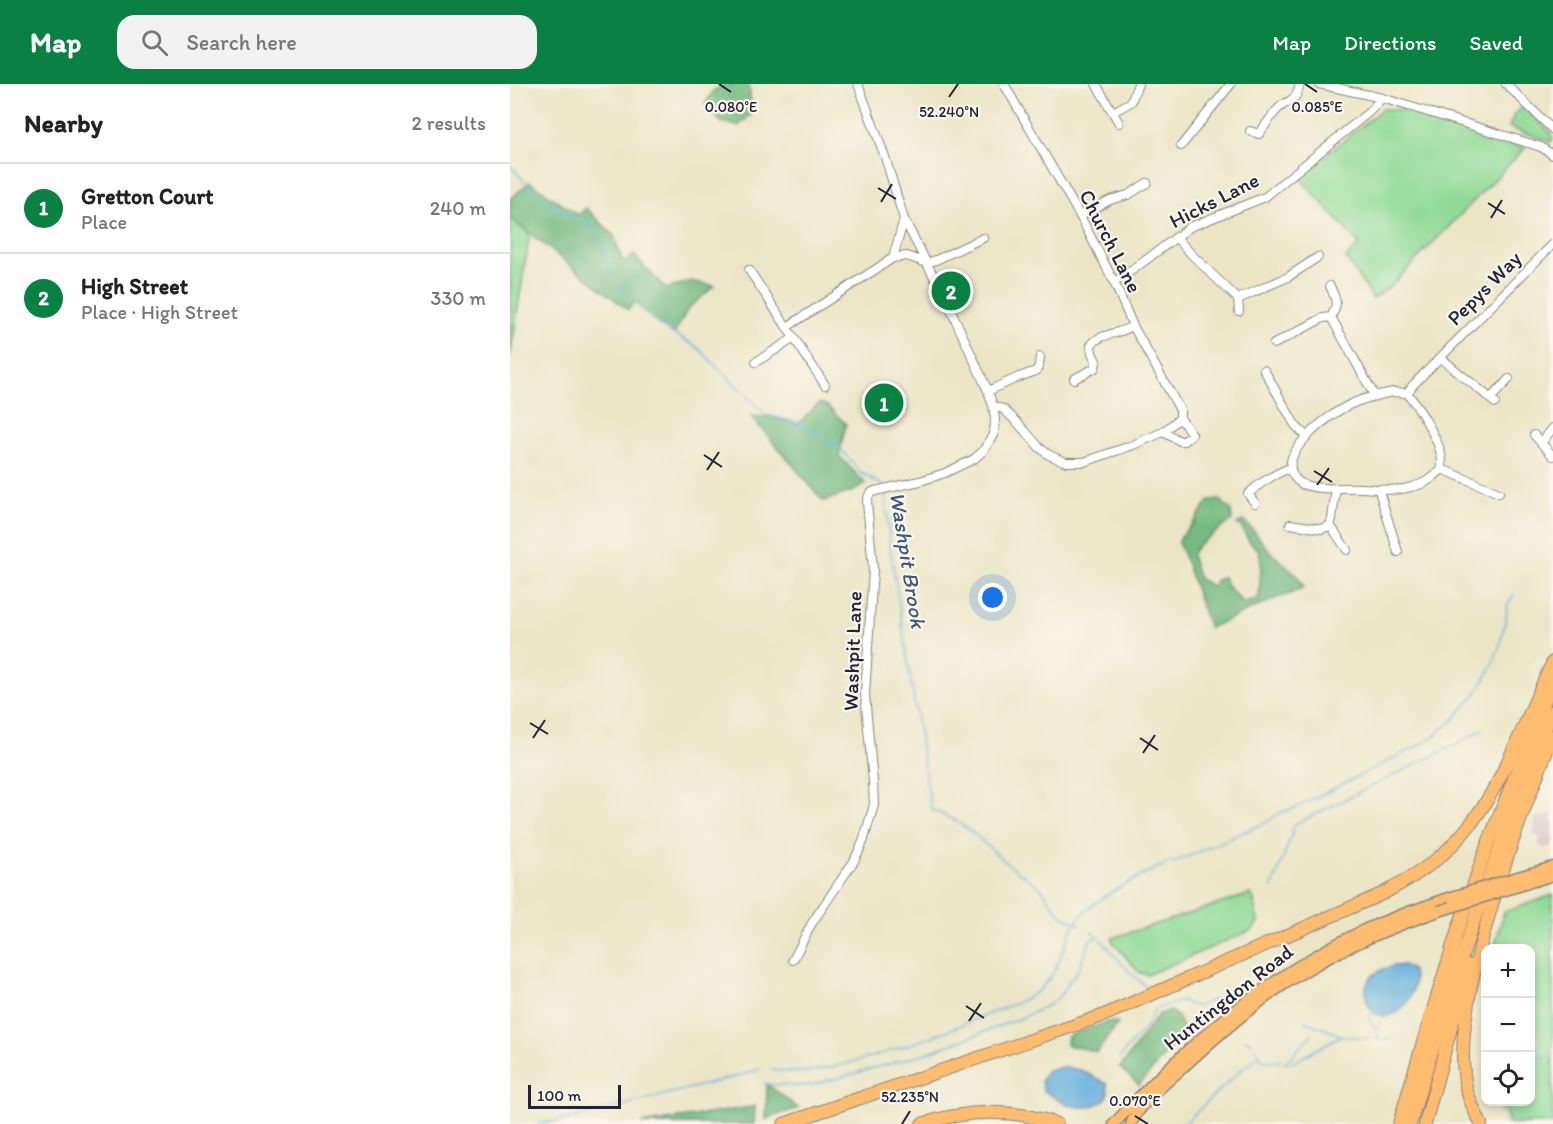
<!DOCTYPE html>
<meta charset="utf-8">
<style>
:root{--surface:#fff;--page:#f2f2f2;--text:#222;--muted:#767676;--line:#e0e0e0;--accent:#0b8043}
body{margin:0;font-family:Itim,sans-serif;background:var(--page);color:var(--text)}
.controls{position:absolute;right:18px;bottom:18px;display:grid;overflow:hidden;border-radius:12px;box-shadow:0 3px 9px #0003}
.controls button{width:54px;height:54px;display:grid;place-items:center;padding:0;border:0;border-bottom:2px solid var(--line);background:var(--surface);color:var(--text);font:30px sans-serif}
.scale{position:absolute;left:18px;bottom:15px;width:93px;box-sizing:border-box;padding-left:6px;border:3px solid #22223b;border-top:0;font-size:16px;line-height:21px;white-space:nowrap;color:#22223b;-webkit-text-stroke:4px #fbf7ec;paint-order:stroke}
.you{position:absolute;left:483px;top:514px;width:21px;height:21px;margin:-15px;border:4px solid #fff;border-radius:50%;background:#1a73e8;box-shadow:0 0 0 9px #1a73e833}
.badge{display:grid;place-items:center;width:39px;height:39px;border-radius:50%;background:var(--accent);color:#fff;font-size:20px;font-weight:700}
.pin{position:absolute;translate:-50% -50%;border:3px solid #fff;box-shadow:0 2px 6px #0006}
.list{margin:0;padding:0;list-style:none}
h2{display:flex;justify-content:space-between;align-items:center;height:78px;margin:0;padding:0 24px;font-size:26px}
h2 small{font-size:20px;font-weight:400;color:var(--muted)}
.list li{display:grid;grid-template-columns:39px 1fr auto;gap:18px;align-items:center;box-sizing:border-box;height:90px;padding:0 24px;border-top:2px solid var(--line)}
.list b{display:block;font-size:22px;white-space:nowrap}
.list p{margin:0;font-size:20px;white-space:nowrap;color:var(--muted)}
.list em{font-size:20px;font-style:normal;color:var(--muted)}
.icon{flex:none;width:33px;height:33px;fill:none;stroke:currentColor;stroke-width:2;stroke-linecap:round;stroke-linejoin:round}
.map{position:relative;flex:none;width:1043px;height:1040px;overflow:hidden}
header{display:flex;align-items:center;gap:36px;box-sizing:border-box;height:84px;padding:0 30px;background:var(--accent);color:#fff}
header strong{font-size:28px}
nav{display:flex;gap:33px;margin-inline-start:auto;font-size:21px}
.search{width:420px;height:54px;background:var(--page);display:flex;align-items:center;gap:15px;box-sizing:border-box;padding:0 21px;border-radius:18px;color:var(--muted);font-size:22px}
main{display:flex}
aside{flex:1;background:var(--surface)}
.map>svg:first-child{display:block}
.industrial{fill:#d2bec3}
.green{fill:#90da97;stroke:#597e69;stroke-width:1.5}
.forest{fill:#74ba80;stroke:#4b6e5e;stroke-width:1.5}
.water{fill:#65aedd;stroke:#44688c;stroke-width:1.5}
.lines{fill:none;stroke-linecap:round;stroke-linejoin:round}
.stream{stroke:#65aedd;stroke-width:1.5}
.minor-casing{stroke:#868480;stroke-width:10}
.major-casing{stroke:#868480;stroke-width:13}
.highway-casing{stroke:#868480;stroke-width:14}
.minor{stroke:#fff;stroke-width:8}
.major{stroke:#fdbc70;stroke-width:10}
.highway{stroke:#fdbc70;stroke-width:12}
.major-bridge-casing{stroke:#868480;stroke-width:13;stroke-linecap:butt}
.major-bridge{stroke:#fdbc70;stroke-width:10}
.ticks{fill:none;stroke:#22223b;stroke-width:2}
.labels{text-anchor:middle;dominant-baseline:central;stroke-width:4.5;stroke-linejoin:round;paint-order:stroke}
.street-label{font-size:21px;fill:#22223b;stroke:#fbf7ec}
.water-label{font-size:22px;font-style:italic;fill:#3d5a7c;stroke:#fbf7ec}
.ticks-label{font-size:15px;text-anchor:middle;fill:#22223b;stroke:#fbf7ec;stroke-width:4.5;stroke-linejoin:round;paint-order:stroke}
</style>
<header>
<strong>Map</strong>
<div class="search"><svg class="icon" aria-label="search" viewBox="0 0 24 24"><circle cx="10" cy="10" r="6"/><path d="M15 15l6 6"/></svg>Search here</div>
<nav><a>Map</a><a>Directions</a><a>Saved</a></nav>
</header>
<main>
<aside>
<h2>Nearby<small>2 results</small></h2>
<ul class="list">
<li><span class="badge">1</span><div><b>Gretton Court</b><p>Place</p></div><em>240 m</em></li>
<li><span class="badge">2</span><div><b>High Street</b><p>Place · High Street</p></div><em>330 m</em></li>
</ul>
</aside>
<div class="map">
<svg width="1043" height="1040" viewBox="0 0 1043 1040">
<rect width="100%" height="100%" fill="#fbf7ec"/>
<filter id="ink" filterUnits="userSpaceOnUse"><feTurbulence type="fractalNoise" baseFrequency=".0167" numOctaves="2"/><feDisplacementMap in="SourceGraphic" scale="12" xChannelSelector="R" yChannelSelector="G"/><feConvolveMatrix kernelMatrix="1 2 1 2 8 2 1 2 1" color-interpolation-filters="sRGB"/></filter>
<filter id="wash" filterUnits="userSpaceOnUse"><feTurbulence type="fractalNoise" baseFrequency=".008" numOctaves="4" result="noise"/><feDisplacementMap in="SourceGraphic" scale="24" xChannelSelector="R" yChannelSelector="G"/><feGaussianBlur stdDeviation="1.35" result="paint"/><feColorMatrix in="noise" values="0 0 0 0 0 0 0 0 0 0 0 0 0 0 0 0 0 1.4 0 .05"/><feComposite in="paint" operator="in"/></filter>
<g filter="url(#wash)">
<rect width="100%" height="100%" fill="#ebe5c6"/>
<path class="industrial" d="M1043,730v32l-10,2 -5,-3 2,-8 -8,-3 5,-18 4,1z"/>
<path class="green" d="M1013,23l26,24 4,7 -2,4 -42,-15 5,-12z
M872,25l26,1 117,38 -134,138 -18,13 -27,-41 13,-14 -60,-67z
M0,134l18,15 1,6 -19,119z
M740,810l3,3 5,25 -6,8 -105,45 -8,-3 -27,-31v-3z
M1043,811v229h-43l-8,-22h28v-154h-36l10,-36z"/>
<path class="forest" d="M217,0h20l2,2 3,28 -14,12 -17,-4 -16,-18 9,-14z
M20,98l48,33 8,-7 28,28 8,24 5,1 6,-7 33,35 25,-8 23,5 -26,23 -14,25 -15,-9 -25,-23 -6,8 -118,-92v-19z
M309,319l7,2 20,19 -7,32 27,28 -12,7 -31,10 -72,-85 19,1 28,7z
M710,416l11,10 1,10 -35,26 -6,9 8,24 15,8 2,-7 7,-3 4,9 17,18 15,-7 2,-34 -2,-13 -9,-7 -8,-15 -5,-4 6,-3 9,8 18,23 25,21 9,14 -14,7 -13,4 -68,30 -26,-75 -5,-10c4,-9 10,-14 16,-21 5,-7 9,-14 15,-21z
M661,927l7,6 6,15 -45,53 -19,-17 39,-54z
M600,937l8,2 -21,29 -30,-7 1,-9z
M257,1000l31,24 -32,11z
M245,1022l-1,18h-113l111,-17z"/>
<path class="water" d="M893,881c27,7 1,59 -24,50 -7,-3 -10,-7 -12,-14 -7,-24 15,-35 36,-36z
M552,983l19,3 26,14 1,8 -2,7c-22,16 -43,6 -63,-9l-2,-9 6,-10z"/>
<g class="lines">
<path class="stream" d="M0,81l20,23 15,15 31,15 18,11 17,41 11,20 37,35 38,22 69,68 32,7 42,26 20,24 24,14
M375,409l6,60 40,256 25,12 16,11 37,33 32,23 15,21 7,7 17,9
M762,804l21,-57v-6l170,-84 20,-12
M582,848c14,10 22,24 34,36 8,9 14,11 21,21
M863,927l-2,3 -1,8 4,4 4,2
M796,938l32,12 2,2
M736,955l5,4
M868,955l-1,-7 3,-10
M746,965l7,11 29,3 48,-27 50,4
M975,969v6
M1020,973h23
M609,974l27,-31 9,-18 27,-8c18,9 16,4 33,-2l5,3
M776,978l26,-28
M261,986c14,2 27,3 41,1 59,-10 123,-35 179,-58 16,-7 36,-12 49,-24 23,-22 21,-44 37,-68 18,-25 64,-44 92,-59h6l92,-40 13,-9 15,-5 131,-66 25,-20 25,-28 16,-28 7,-18 7,-29 1,-13 7,-12
M254,1000l35,2 13,-1 109,-30 98,-36 30,-14 8,-6 21,-29 13,-31 5,-2
M987,1018l10,22
M28,1040l39,-7 165,-42 18,-6
M674,1040l60,-57 15,-11"/>
</g>
</g>
<g filter="url(#ink)">
<g class="lines">
<defs>
<path id="minor" d="M494,0l76,132 34,66 19,44 47,84v8
M586,0l23,39
M809,0l63,14 85,26 74,23 12,8
M996,0l47,46
M603,28l18,-10 7,-18
M740,47l9,3c6,-8 12,-18 19,-25 11,-12 17,-3 22,-25
M671,62l50,-62
M570,132l30,-16 18,-5 19,-12
M666,153l17,19 45,43 50,-22 30,-20
M383,174l11,-39
M239,186l76,115
M604,198l9,-5 67,-50 75,-30 104,-85 13,-14
M728,215l1,12
M821,233l43,78
M277,243l106,-69 14,-2 20,7 9,-3 47,-22
M764,260l49,-26 8,-1c8,-14 5,-17 -1,-31
M931,273c16,17 37,29 54,46
M246,278l38,-24
M754,286l31,55 12,12
M564,295l21,-11 1,-7 -4,-8 -1,-8c8,-10 16,-9 27,-13 5,-1 10,-4 15,-6
M478,307l31,-14 17,-6 3,-5 1,-9
M883,308l14,1c11,13 30,44 34,61 1,4 1,10 1,15 -9,9 -17,15 -30,18 -17,5 -33,2 -50,1 -19,-1 -42,3 -60,-4 -3,-2 -5,-3 -7,-6 -20,-24 35,-64 54,-73 14,-7 29,-10 44,-13z
M897,309l6,-8 140,-141
M980,315l19,-20
M483,322l10,3 14,13 23,26 9,7 17,7h18l49,-17 30,-13 17,-14
M653,348l17,9h4l8,-7 -12,-16
M1024,351l19,21
M1031,359l12,-15
M932,385l57,24
M869,407l19,61
M745,419l-7,-9c13,-12 26,-20 42,-26
M780,440l32,5 8,-4 2,-6 4,-31
M820,441l17,25
M283,876l19,-37 42,-62 9,-19 11,-37 -1,-23 -8,-87 8,-126 -6,-67c1,-6 2,-9 8,-11l45,-10 25,-8 29,-14 8,-7 12,-17 1,-16 -2,-13 -5,-15 -37,-81 -47,-91 -19,-62 -27,-73"/>
<path id="major" d="M1008,793l35,-10
M1008,802l35,-11
M604,1040c70,-77 150,-145 244,-191 30,-15 62,-25 94,-36
M621,1040c9,-21 32,-38 49,-54 40,-37 82,-74 130,-102 40,-24 84,-42 129,-57"/>
<path id="highway" d="M274,1040l318,-108 280,-122c19,-10 38,-21 55,-35 61,-50 82,-129 116,-197
M412,1040c43,-14 92,-16 135,0
M889,1040l24,-82 35,-113 29,-83 66,-166
M900,1040c41,-140 86,-278 143,-413
M915,1040l43,-159
M971,1040c-5,-11 -11,-22 -14,-33 -9,-35 -1,-83 7,-118 18,-81 48,-160 79,-237"/>
</defs>
<use href="#minor" class="minor-casing"/>
<use href="#major" class="major-casing"/>
<use href="#highway" class="highway-casing"/>
<use href="#minor" class="minor"/>
<use href="#major" class="major"/>
<use href="#highway" class="highway"/>
<defs>
<path id="major-bridge" d="M942,813l66,-20
M929,827l79,-25"/>
</defs>
<use href="#major-bridge" class="major-bridge-casing"/>
<use href="#major-bridge" class="major-bridge"/>
</g>
</g>
<path class="ticks" d="M209,0l12,8M795,0l12,8M439,13l9,-13M368,104l18,11M371,118l11,-18M978,119l17,11M981,134l11,-18M194,371l18,12M197,386l12,-18M804,387l18,11M807,401l12,-17M20,639l18,11M23,654l12,-18M630,654l18,12M633,669l12,-18M456,922l18,12M459,937l12,-18M625,1032l13,8M392,1040l8,-13"/>
<g class="labels">
<g class="street-label">
<text transform="translate(704 116) rotate(-27)">Hicks Lane</text>
<text transform="translate(601 157) rotate(63)">Church Lane</text>
<text transform="translate(974 204) rotate(-45)">Pepys Way</text>
<text transform="translate(342 567) rotate(-88)">Washpit Lane</text>
<text transform="translate(718 913) rotate(-38)">Huntingdon Road</text>
</g>
<g class="water-label">
<text transform="translate(398 476) rotate(81)">Washpit Brook</text>
</g>
</g>
<g class="ticks-label">
<text x="221" y="28">0.080°E</text>
<text x="807" y="28">0.085°E</text>
<text x="439" y="33">52.240°N</text>
<text x="400" y="1018">52.235°N</text>
<text x="625" y="1022">0.070°E</text>
</g>
</svg>
<div class="controls">
<button>+</button>
<button>−</button>
<button><svg class="icon" aria-label="locate" viewBox="0 0 24 24"><circle cx="12" cy="12" r="6"/><path d="M12 2v4M12 18v4M2 12h4M18 12h4"/></svg></button>
</div>
<div class="scale">100 m</div>
<div class="you"></div>
<div class="pin badge" style="left:374px;top:319px">1</div>
<div class="pin badge" style="left:441px;top:207px">2</div>
</div>
</main>
